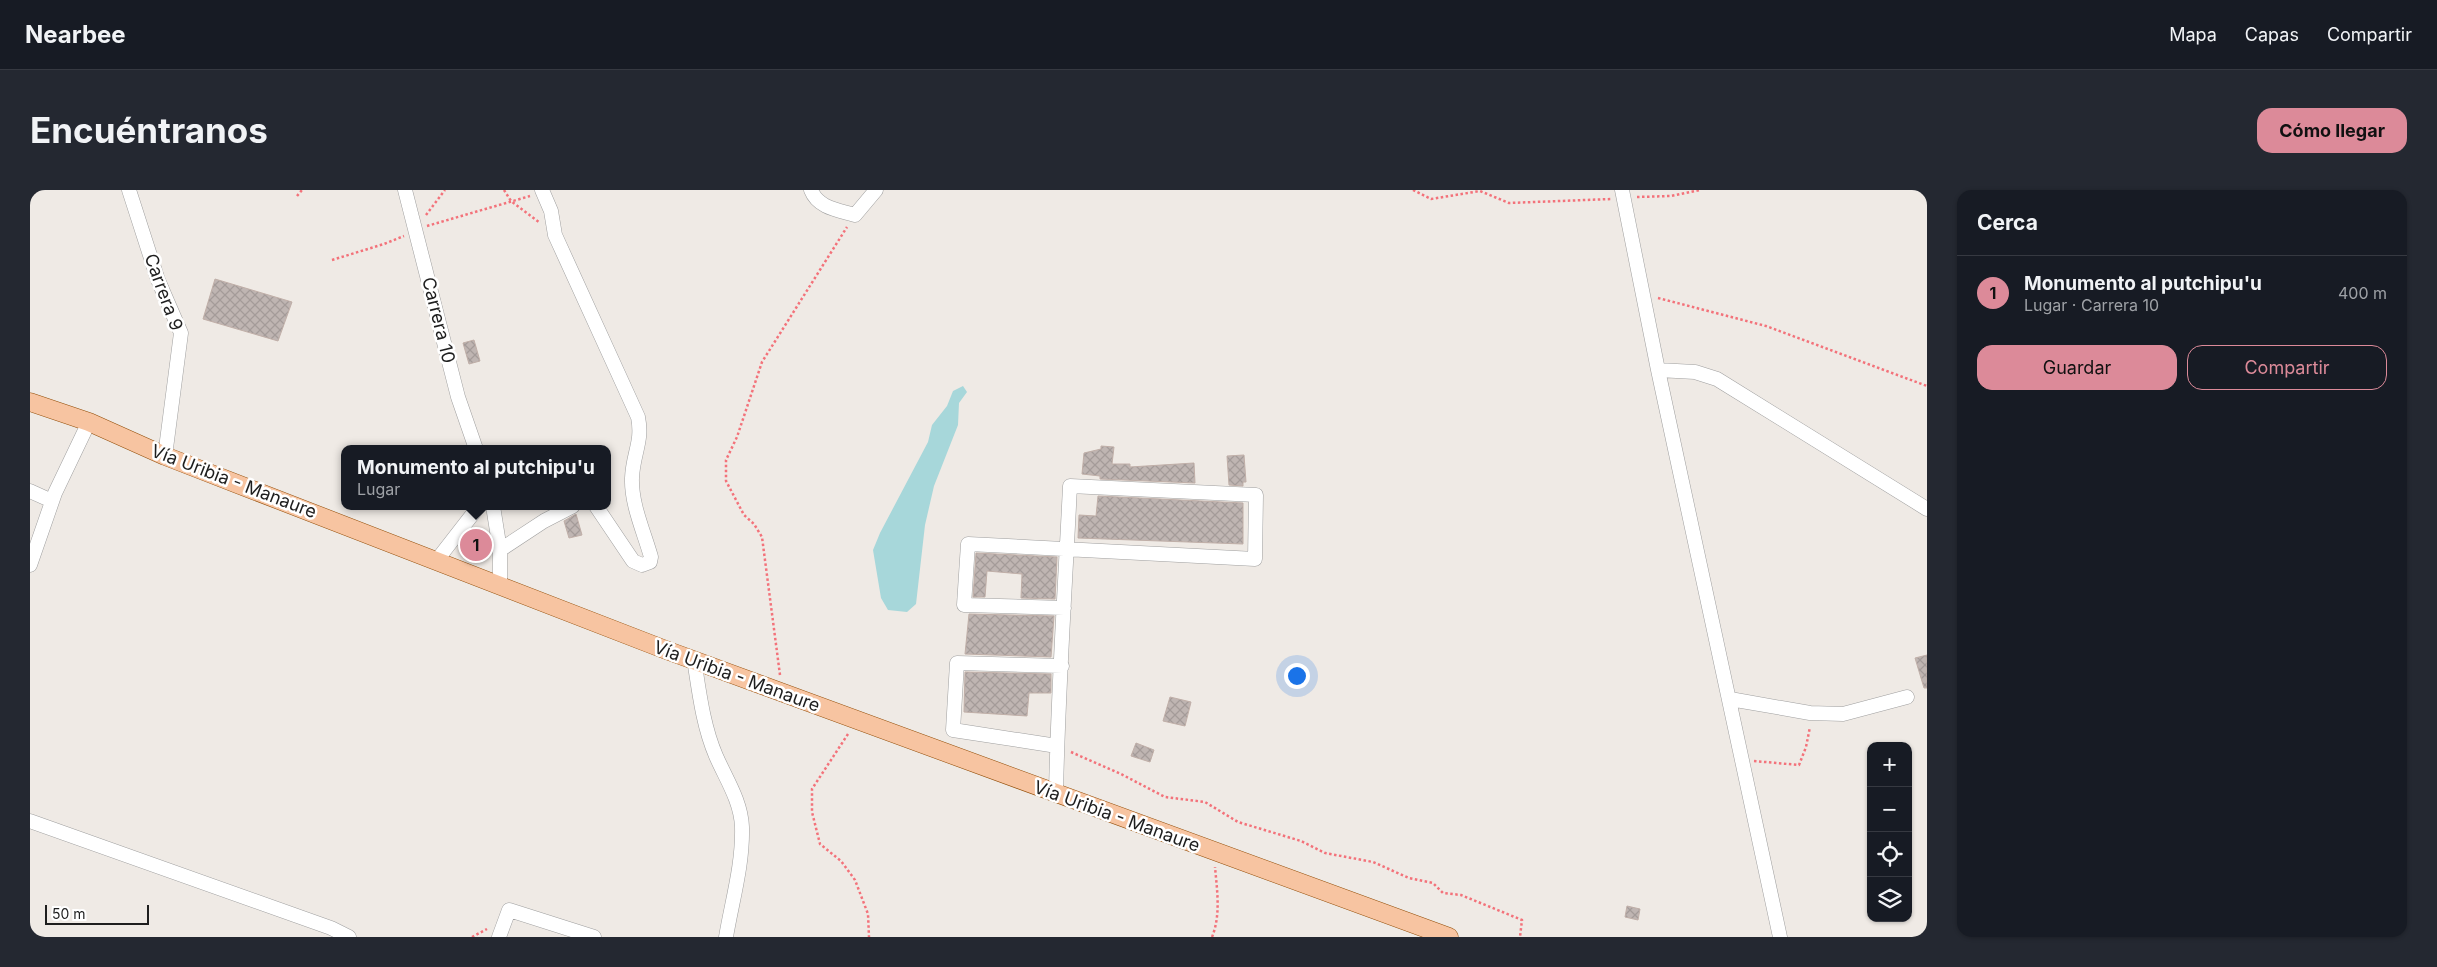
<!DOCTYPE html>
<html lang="es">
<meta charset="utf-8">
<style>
:root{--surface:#171b24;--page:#242831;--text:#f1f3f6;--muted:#9ea1a6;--line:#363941;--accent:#dc8a99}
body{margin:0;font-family:Inter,sans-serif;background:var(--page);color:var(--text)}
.controls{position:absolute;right:15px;bottom:15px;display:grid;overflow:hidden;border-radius:10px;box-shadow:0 1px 4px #0004}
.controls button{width:45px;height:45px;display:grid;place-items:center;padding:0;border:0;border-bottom:1px solid var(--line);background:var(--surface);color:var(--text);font:25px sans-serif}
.scale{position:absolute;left:15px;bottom:12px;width:104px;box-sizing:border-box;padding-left:5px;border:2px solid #1e1e1e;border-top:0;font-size:14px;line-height:18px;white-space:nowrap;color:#1e1e1e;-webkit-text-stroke:4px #fff;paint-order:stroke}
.you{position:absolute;left:1266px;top:485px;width:18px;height:18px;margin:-12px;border:4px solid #fff;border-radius:50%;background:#1a73e8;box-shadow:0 0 0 8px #1a73e833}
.badge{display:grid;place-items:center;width:32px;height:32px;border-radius:50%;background:var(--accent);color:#111;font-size:16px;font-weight:700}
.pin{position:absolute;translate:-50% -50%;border:2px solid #fff;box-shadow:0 1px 5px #0006}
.popup{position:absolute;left:311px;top:255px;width:270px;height:65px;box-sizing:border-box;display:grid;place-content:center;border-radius:10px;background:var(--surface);filter:drop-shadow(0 1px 4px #0005);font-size:16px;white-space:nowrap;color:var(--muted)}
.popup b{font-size:19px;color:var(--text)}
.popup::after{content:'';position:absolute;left:50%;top:100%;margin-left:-10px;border:10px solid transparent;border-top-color:var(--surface)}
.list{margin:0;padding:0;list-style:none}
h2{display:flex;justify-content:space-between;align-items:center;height:65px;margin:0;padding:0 20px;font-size:21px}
h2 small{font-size:16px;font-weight:400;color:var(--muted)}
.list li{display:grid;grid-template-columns:32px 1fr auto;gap:15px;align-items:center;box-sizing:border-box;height:75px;padding:0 20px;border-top:1px solid var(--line)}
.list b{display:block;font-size:19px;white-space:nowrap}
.list p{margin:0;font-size:16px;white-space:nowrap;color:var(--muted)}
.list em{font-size:16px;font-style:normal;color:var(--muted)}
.actions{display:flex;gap:10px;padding:15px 20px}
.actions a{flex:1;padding:11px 0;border:1px solid var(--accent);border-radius:15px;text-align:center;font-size:18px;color:var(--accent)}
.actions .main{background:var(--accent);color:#111}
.icon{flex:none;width:28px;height:28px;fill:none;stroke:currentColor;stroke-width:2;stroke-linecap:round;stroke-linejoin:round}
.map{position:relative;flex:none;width:1897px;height:747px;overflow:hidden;border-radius:15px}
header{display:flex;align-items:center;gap:30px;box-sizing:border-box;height:70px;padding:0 25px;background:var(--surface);border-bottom:1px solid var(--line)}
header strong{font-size:24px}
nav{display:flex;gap:28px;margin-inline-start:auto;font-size:18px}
.intro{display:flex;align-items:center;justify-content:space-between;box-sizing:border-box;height:120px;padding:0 30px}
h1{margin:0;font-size:35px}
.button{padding:12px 22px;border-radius:15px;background:var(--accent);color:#111;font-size:18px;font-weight:700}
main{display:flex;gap:30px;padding:0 30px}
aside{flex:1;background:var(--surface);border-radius:15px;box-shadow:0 1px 4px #0004}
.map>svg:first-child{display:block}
.water{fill:#a7d7da}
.building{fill:url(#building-cross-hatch);stroke:#c0afa8}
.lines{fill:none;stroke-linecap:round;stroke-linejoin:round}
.minor-casing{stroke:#9f9f9f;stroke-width:15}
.major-casing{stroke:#924d07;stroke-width:19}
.path{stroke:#f3727a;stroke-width:2.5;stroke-dasharray:2.5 2.5;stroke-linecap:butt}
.minor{stroke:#fff;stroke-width:14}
.major{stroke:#f7c4a1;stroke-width:18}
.labels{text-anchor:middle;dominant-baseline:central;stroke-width:5;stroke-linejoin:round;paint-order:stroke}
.street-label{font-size:18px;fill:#1e1e1e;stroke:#fff}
</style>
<header>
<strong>Nearbee</strong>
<nav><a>Mapa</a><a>Capas</a><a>Compartir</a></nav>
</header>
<div class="intro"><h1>Encuéntranos</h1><a class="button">Cómo llegar</a></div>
<main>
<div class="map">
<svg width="1897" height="747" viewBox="0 0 1897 747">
<defs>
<pattern id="building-cross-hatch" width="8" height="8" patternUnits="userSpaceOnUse" patternTransform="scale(1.25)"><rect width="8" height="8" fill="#bfb5b2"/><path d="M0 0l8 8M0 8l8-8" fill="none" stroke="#a49b99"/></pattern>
</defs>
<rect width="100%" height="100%" fill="#efeae5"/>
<path class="water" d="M933,196l4,6 -8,11 -1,22 -24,61 -9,39 -9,79 -9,8 -19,-2 -7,-12 -8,-48 7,-17 48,-91 4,-17 15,-19 6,-15z"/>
<path class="building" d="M185,89l77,23 -14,39 -75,-22z
M444,150l6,21 -11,3 -6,-21z
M1071,256l13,1 -2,17h18v3l64,-4 1,20 -95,-4v-3l-18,-2 2,-21 17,-4z
M1214,265l2,27h-3v4l-14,-1 -2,-29z
M1068,306l145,7v41l-165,-6 1,-23 17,1z
M546,324l6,21 -13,3 -5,-17z
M946,363l81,4 -2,42 -34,-1 1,-24 -35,-3 -2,26h-12z
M939,424l85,2 -3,41 -86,-3z
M1897,465v33h-3l-9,-30z
M935,482l86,2v19h-22l-2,23 -63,-4z
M1140,507l21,5 -6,24 -22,-5z
M1106,553l18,7 -4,12 -19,-6z
M1597,716l13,3 -2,11 -13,-3z"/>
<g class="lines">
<defs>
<path id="minor" d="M99,0l29,90 23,53 -16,123
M375,0l53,207 18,52
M512,0l9,21 4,24 83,182c5,25 -5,36 -6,61 -1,26 12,54 19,79l-1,5 -8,3 -9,-4 -37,-55
M781,0c7,18 27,20 44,25l21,-25
M1592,0l36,180 122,567
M1628,180l37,2 22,7 210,130
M0,301l22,10
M463,316l7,44v35
M470,360l44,-29 29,-15
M407,370l42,-54
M0,375l25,-72 34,-71
M664,469c5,32 9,67 22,97 10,23 25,45 26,71 1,38 -10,74 -16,110
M1700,509l80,14 33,1 64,-17
M1027,556l-104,-16 4,-67 105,3
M1026,603c2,-102 9,-204 14,-307l186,9 -1,64 -287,-15 -4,61 100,3
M0,631l301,107 18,9
M469,747l10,-27 85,27"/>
<path id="major" d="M0,212l59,20 76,34 501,194 783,287"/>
</defs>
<use href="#minor" class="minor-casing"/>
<use href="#major" class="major-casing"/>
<path class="path" d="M474,0l7,11 29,22
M1383,0l18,9 49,-8 29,12 102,-4
M267,6l5,-6
M1607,7l34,-1 29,-6
M396,25l19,-25
M397,36l103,-30
M302,70l52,-16 20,-8
M1628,108l108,28 161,60
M750,485l-18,-138 -8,-13 -10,-9 -18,-34v-21l11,-23 25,-75 85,-135
M818,544l-36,55v23l8,32 21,17 14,19 13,34 1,23
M1041,562l50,22 44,23 40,5 33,20 63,19 24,12 48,9 36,16 24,5 10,10 18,2 61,25 -2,17
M1724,571l45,4 7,-18 4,-20
M442,747l15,-8
M1182,747c9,-22 5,-47 3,-70"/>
<use href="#minor" class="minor"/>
<use href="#major" class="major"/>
</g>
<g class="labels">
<g class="street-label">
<text transform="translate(134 102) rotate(70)">Carrera 9</text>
<text transform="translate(409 130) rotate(76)">Carrera 10</text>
<text transform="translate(204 291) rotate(21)">Vía Uribia - Manaure</text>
<text transform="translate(707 486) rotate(20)">Vía Uribia - Manaure</text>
<text transform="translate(1087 626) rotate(20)">Vía Uribia - Manaure</text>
</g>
</g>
</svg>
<div class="controls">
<button>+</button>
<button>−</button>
<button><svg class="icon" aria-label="locate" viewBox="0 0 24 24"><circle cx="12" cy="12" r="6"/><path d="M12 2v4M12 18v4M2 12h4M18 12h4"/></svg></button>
<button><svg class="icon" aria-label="layers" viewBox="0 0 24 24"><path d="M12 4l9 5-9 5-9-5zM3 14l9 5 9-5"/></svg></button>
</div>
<div class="scale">50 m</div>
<div class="you"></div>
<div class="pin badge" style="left:446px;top:355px">1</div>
<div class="popup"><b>Monumento al putchipu'u</b>Lugar</div>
</div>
<aside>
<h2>Cerca<small></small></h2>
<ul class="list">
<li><span class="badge">1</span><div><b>Monumento al putchipu'u</b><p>Lugar · Carrera 10</p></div><em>400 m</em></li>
</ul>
<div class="actions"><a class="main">Guardar</a><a>Compartir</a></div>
</aside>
</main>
